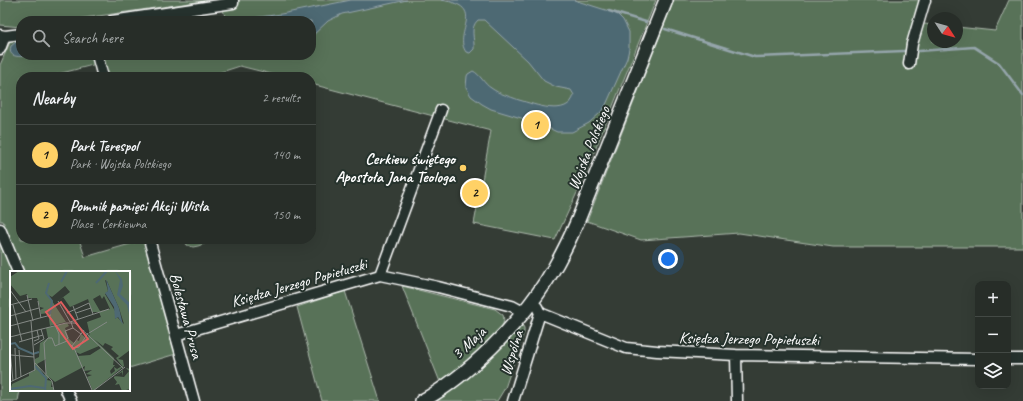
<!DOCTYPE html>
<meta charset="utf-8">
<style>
:root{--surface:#272d28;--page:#2f3530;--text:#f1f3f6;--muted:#a4a8a8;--line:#434945;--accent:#ffd166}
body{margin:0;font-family:Caveat,sans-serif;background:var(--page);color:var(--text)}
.controls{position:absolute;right:12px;bottom:12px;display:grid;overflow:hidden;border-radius:8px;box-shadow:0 4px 16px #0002}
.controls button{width:36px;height:36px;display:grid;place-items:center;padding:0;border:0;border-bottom:1px solid var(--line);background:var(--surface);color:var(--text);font:20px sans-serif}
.compass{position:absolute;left:927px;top:12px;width:36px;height:36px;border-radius:50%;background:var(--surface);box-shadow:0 4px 16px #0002;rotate:126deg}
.you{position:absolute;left:668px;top:259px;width:14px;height:14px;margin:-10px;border:3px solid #fff;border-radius:50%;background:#1a73e8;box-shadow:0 0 0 6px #1a73e833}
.badge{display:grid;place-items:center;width:26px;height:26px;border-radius:50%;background:var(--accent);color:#111;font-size:13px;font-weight:700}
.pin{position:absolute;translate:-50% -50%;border:2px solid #fff;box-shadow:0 1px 4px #0006}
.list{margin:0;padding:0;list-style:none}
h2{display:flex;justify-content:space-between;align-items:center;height:52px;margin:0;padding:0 16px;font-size:17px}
h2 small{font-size:13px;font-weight:400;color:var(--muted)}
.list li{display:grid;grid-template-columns:26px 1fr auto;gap:12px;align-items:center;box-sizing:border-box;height:60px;padding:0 16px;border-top:1px solid var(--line)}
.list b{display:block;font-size:15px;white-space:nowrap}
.list p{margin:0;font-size:13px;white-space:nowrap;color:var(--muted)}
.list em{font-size:13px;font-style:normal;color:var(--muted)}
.icon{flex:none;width:22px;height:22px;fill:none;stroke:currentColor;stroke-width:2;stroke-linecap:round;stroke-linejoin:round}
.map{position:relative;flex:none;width:1023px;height:401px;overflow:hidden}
.search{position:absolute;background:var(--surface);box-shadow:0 4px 16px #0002;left:16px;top:16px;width:300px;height:44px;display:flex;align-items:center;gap:10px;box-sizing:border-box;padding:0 14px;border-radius:16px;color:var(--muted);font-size:15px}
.panel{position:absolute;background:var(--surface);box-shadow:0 4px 16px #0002;left:16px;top:72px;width:300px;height:172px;border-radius:16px}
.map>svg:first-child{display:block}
.green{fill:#587258;stroke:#acb8ac}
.water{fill:#4e6973;stroke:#95a5ab}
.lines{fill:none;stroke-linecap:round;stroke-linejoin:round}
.stream{stroke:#95a5ab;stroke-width:2.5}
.minor-casing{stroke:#fff;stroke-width:13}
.tertiary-casing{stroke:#fff;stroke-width:16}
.minor{stroke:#26332d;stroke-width:10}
.tertiary{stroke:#26332d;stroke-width:13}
.poi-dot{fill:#ffd166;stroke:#26332d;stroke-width:1.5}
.labels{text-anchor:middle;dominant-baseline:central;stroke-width:4;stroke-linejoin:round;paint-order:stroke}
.street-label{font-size:16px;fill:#fff;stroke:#26332d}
.poi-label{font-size:16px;font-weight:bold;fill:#fff;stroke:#26332d;text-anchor:end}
.inset-river{fill:none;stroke:#4e6973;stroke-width:2}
.inset-road{fill:none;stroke:#858a86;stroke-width:1}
.view{fill:#e05e5e;fill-opacity:0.15;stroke:#e05e5e;stroke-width:2}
.inset-edge{fill:none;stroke:#fff;stroke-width:2}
</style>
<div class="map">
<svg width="1023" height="401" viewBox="0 0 1023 401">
<rect width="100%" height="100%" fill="#343c35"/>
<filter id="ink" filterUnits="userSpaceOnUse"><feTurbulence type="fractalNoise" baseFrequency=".025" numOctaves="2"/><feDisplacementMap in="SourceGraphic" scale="8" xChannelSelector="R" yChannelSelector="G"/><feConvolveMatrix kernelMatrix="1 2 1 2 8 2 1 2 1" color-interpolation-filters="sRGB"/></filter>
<g filter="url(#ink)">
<path class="green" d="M0,0h211l-148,21h-42v6l-21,-2z
M220,0h436l-74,182 -27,58 -81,-16 17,-93 -180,-47v-7h-28l-43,-11 -34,11h-98l-4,-15 -57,15h-26v162h58l6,18 59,-17 32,114 -47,14v-96h-105l-21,-51h-3v-156l11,-25 10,-1v16h290v-34h-134l48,-5z
M674,0h249l-7,23 17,2v17h24v-15l38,4 14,-31h14v247h-190l-94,-14 -98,7 -54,-19z
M0,237l14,35h-3v118h9l-2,11h-18z
M184,239h34l-20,7 -5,1 -6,-2z
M402,286l93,23 8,6c1,3 1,6 0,9 -7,16 -48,47 -63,58z
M345,291l35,110h-58l-25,-94z
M523,326l1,2v4l-19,56 -8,13h-60l40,-32 42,-42z"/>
<path class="water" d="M351,0h56l-65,14 -14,7 -17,16v-16h-80l50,-7z
M441,0h133l38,12 6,3 5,5 6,12v17l-2,9 -22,49 -5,6 -11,10 -17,9h-15l-19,-9 -47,-14 -9,-5 -11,-8 -5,-9 1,-11 1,-2 5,-3c7,3 11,13 18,17 8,6 18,8 28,12 15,4 49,18 55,-5l-3,-5 -15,-3 -12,-6 -16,-20 -44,-41h-6c-9,8 -3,19 -4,29l-4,4 -4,-1c-14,-20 23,-45 -25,-52z
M21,41v14h15c-9,1 -30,6 -25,-9l5,-4z"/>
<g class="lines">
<path class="stream" d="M609,11l37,11
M665,29l90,28 149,-6
M919,51l55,-4 25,16 24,32"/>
<defs>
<path id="minor" d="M112,21l121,-18v-3
M0,35l5,1 16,-2
M0,49l5,-13
M97,55l6,22
M909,64l3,-20 13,-44
M0,229l18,43
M149,239l45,162
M380,275l61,-165
M532,302l5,5 3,6 86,35 31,3 79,4 242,4
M176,335l204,-60 58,12 74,19 11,6
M736,355l1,46
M1008,359h15
M66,390l5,11
M513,401l27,-88"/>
<path id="tertiary" d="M422,401c46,-25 97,-77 125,-121 12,-19 22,-39 31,-60l88,-220"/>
</defs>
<use href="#minor" class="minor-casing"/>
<use href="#tertiary" class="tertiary-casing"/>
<use href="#minor" class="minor"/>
<use href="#tertiary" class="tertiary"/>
</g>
</g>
<circle class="poi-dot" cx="463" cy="168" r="4"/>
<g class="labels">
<g class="street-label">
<text transform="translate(589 148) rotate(-68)">Wojska Polskiego</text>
<text transform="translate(299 283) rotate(-16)">Księdza Jerzego Popiełuszki</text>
<text transform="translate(186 316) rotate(75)">Bolesława Prusa</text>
<text transform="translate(749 339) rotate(1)">Księdza Jerzego Popiełuszki</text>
<text transform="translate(469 343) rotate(-43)">3 Maja</text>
<text transform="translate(512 353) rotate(-73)">Wspólna</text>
</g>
<g class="poi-label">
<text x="455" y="159">Cerkiew świętego<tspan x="455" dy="18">Apostoła Jana Teologa</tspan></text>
</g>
</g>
<g transform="translate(10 271)">
<rect width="120" height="120" fill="#343c35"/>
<path d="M9,0h111v79l-12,9 5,1 1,6 -31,25 -6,-14 5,-2 -6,-1 6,-4 -8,1 1,-5 -30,16 -6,-5 -2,3 5,1 -1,6h2l1,4h-44v-9l2,5v-3l17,-8v-3l5,-2 1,-12 4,-2 1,-14 8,-5 -2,-10 21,-5 2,3 -4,2 4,11 5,4 3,-3 2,1 2,-7 4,3 -1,2 5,-3 -1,-3 2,2 -3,-13 14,-5 -2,-5h-7l-4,-13 -18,8 -7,-10 -5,4 12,-9 -5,-6 -13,11 -4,-2 18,27 -16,4 -2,-13 -7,1 -1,-4 4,-2 -4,-1 -3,-9h-9l-1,-4 -7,2 -10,-12v-7zM95,9l2,1 12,27 5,16 -7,-7 -2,2v-8l-10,-17 3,-3zM90,24l2,4 2,-3 6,13 -10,2 -7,-12zM84,68l9,7 2,-3 8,4 -2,2 8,7 -3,2 6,8 -5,3 -3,-2 1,4 -4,3 -1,-3 5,-6h-2l1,-7zM89,75l2,2 -11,7 -12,1 -2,-4 4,2zM36,88v15l-2,1 -7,-11zM116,97l4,1v20l-8,2 -3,-7 -4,1 2,-3 -3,-4v-1l9,-7v6l-1,-4 -7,4 9,1 5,-6z" fill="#587258" fill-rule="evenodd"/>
<path d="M105,0l7,8 1,7 -3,8 10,9v15l-3,-13 -10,-10 3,-15zM96,8l13,29 4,17 -5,-8 -3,2 -1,-12 -9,-14 3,-2z" fill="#4e6973"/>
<path class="inset-river" d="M51,11l6,-11M39,12l-3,10 6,8 -2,13M86,12l11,-12M0,73l5,-1 4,5 14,6 6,-2M25,95l11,12 -1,13M0,118l20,-3 14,2"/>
<path class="inset-road" d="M0,19l16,22M17,24l6,26M28,30l3,17M48,30l12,21M0,34l22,-6M3,34l9,36M63,35l5,13M57,42l22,-10 4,11M66,42l15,-5M0,45l29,-8M60,51l39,-13M61,51l2,6 8,6M45,54l4,9v10M0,55l41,-11M79,62l18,-11M0,66l56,-14h9l48,45M38,67h4l3,8 12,-5 7,7 18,42M56,69l2,-2 -3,-7 8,-3M24,70l5,-2 -2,-9M9,71l24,-7M24,74l10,-6 -3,-10M62,75l12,-16M5,77l1,31M64,77l5,-1 9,-14M0,79l3,31M9,79l2,27M1,84l23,2M25,92l17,18 2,10M36,103l-2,-31 4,-5M0,111l25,-12 -4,-49M83,120l32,-24"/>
<path class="view" d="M51,31l27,37 -15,10 -27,-37z"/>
<rect width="120" height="120" class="inset-edge"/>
</g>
</svg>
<div class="controls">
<button>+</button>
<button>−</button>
<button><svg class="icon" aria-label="layers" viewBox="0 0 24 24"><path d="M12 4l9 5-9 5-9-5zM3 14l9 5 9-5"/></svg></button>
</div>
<svg class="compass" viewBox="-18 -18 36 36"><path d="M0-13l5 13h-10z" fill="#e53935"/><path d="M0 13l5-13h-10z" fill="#a4a8a8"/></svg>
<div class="you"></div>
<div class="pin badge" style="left:536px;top:125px">1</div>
<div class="pin badge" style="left:475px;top:193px">2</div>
<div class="search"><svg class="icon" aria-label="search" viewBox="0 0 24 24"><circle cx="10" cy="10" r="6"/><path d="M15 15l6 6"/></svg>Search here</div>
<section class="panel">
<h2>Nearby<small>2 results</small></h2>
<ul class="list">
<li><span class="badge">1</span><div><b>Park Terespol</b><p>Park · Wojska Polskiego</p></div><em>140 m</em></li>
<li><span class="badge">2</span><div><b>Pomnik pamięci Akcji Wisła</b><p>Place · Cerkiewna</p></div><em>150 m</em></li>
</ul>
</section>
</div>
